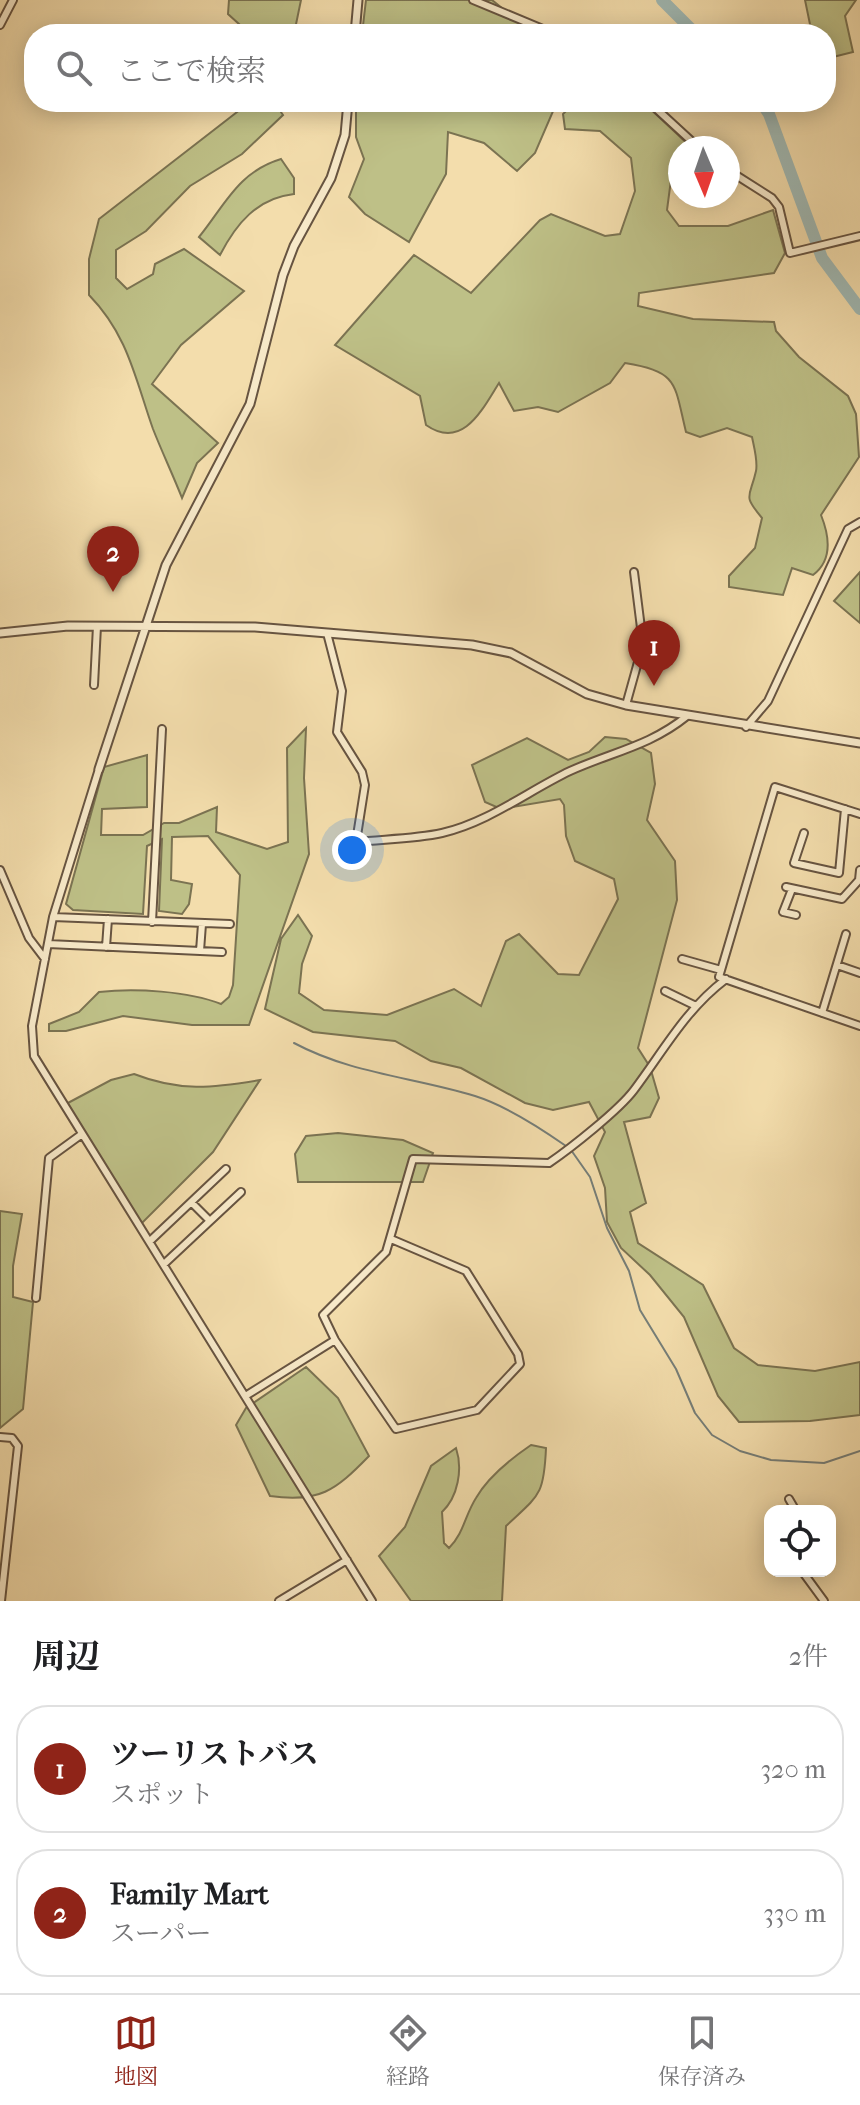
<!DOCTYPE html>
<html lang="ja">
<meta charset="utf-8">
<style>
:root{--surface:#fff;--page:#f2f2f2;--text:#202124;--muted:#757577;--line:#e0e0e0;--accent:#8f2418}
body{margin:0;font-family:"IM FELL French Canon","Noto Serif JP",serif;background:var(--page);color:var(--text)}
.controls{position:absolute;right:24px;bottom:24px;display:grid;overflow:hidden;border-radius:16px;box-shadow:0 4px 20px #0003}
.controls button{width:72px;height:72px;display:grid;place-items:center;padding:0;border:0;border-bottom:2px solid var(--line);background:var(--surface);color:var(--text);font:40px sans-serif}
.compass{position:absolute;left:668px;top:136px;width:72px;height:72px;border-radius:50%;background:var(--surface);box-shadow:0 4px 20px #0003;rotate:178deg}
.you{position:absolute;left:352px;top:850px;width:28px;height:28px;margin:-20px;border:6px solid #fff;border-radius:50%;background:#1a73e8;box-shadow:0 0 0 12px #1a73e833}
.badge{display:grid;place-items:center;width:52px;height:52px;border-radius:50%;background:var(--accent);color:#fff;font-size:26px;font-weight:700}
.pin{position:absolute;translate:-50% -66px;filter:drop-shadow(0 2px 4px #0008)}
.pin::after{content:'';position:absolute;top:42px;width:28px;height:24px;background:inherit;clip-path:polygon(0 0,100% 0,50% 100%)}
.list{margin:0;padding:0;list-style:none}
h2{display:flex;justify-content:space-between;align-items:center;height:104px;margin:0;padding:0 32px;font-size:34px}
h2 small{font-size:26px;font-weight:400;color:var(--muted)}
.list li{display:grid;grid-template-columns:52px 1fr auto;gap:24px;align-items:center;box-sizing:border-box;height:128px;margin:0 16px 16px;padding:0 16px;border:2px solid var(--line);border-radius:32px}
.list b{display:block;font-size:30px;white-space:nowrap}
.list p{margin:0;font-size:26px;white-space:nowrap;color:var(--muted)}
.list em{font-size:26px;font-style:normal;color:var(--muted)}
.icon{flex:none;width:44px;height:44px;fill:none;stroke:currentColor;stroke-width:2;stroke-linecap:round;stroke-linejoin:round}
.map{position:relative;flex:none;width:860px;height:1601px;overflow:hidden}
.search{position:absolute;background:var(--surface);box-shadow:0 4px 20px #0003;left:24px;right:24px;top:24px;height:88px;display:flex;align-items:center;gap:20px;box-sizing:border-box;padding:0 28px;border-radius:32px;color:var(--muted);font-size:30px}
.sheet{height:392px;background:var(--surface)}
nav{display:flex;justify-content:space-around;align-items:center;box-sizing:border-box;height:112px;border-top:2px solid var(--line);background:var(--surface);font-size:22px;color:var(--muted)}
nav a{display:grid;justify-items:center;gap:4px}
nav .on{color:var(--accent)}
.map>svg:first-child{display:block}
.green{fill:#bec087;stroke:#7b7352;stroke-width:2}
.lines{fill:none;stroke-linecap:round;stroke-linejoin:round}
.stream{stroke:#767e78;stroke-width:2}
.river{stroke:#a0b9b4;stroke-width:12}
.minor-casing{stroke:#675441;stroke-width:10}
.tertiary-casing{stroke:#675441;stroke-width:11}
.minor{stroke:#f7e9c9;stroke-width:6}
.tertiary{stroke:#f7e9c9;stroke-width:7}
</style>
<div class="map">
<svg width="860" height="1601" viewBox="0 0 860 1601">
<rect width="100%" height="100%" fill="#f3ddac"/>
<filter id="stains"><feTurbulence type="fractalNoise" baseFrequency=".0025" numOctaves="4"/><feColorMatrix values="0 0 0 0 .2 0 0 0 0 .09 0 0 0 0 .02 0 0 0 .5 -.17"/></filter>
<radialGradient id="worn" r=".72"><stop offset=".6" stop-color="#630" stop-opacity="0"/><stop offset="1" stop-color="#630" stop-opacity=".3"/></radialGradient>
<path class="green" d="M229,0h72l-7,34h-44l-22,-20z
M366,0h126l42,34h-172z
M805,0h51l-11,16 8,36 -24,6 -3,-24h-14z
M250,102h24l9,13 -41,39 -52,32 -44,45 -30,19v28l11,11 26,-15 2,-10 29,-15 60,42 -63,54 -29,39 66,59 -21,20 -15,35c-9,-23 -20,-46 -29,-69 -18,-51 -25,-94 -64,-134v-36l10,-40z
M356,102h201l-22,51 -18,18 -33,-28 -36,-11 -2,42 -37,68 -44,-28 -16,-17 15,-38 -8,-22z
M575,102h68l49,46h-12v12l-6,-3 -7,53 12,16h49l45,-16 12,43 -11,20 -135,20 -1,13 55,13 81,3 2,9 23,26 49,39 8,18 3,43 -38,58c8,20 12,45 -8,60l-21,-7 -9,27 -54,-8v-11l26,-28 7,-30c-20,-24 -12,-20 -6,-47 2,-10 -2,-24 -4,-34l-25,-9 -27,9 -14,-5c-12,-49 -7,-60 -61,-69l-15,20 -52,29 -20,-5 -24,4 -15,-28c-16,25 -36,68 -73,42l-6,-29 -85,-51 79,-90 57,38 69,-73 11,-6 54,22 15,-2 15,-43 -4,-33 -31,-27 -35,-2 -2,-15z
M281,159l13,19v16c-37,4 -58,30 -74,61l-21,-18c26,-32 39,-65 82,-78z
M860,572v51l-26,-22z
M306,728l-2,50 5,76 -60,171h-57l-69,-9 -57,15h-17v-7l30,-12 20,-20c36,-4 89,-1 122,12l8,-7 4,-12 7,-110 -32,-39 -36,1 -1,43 21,4 -3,20 -7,10 -23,-3 3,-72 -15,7 -4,68 -70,-4 -7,-6 38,-137 43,-12v52l-45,2 -1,26h42l21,-12h15l38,-16 -1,25 51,17 21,-7 -1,-94z
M605,737l21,2 25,14 4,31 -8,36 28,41 2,39 -39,148 12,19 9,31 -9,19 -26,5 22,81 -16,9 8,31 65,42 31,63 24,17 57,6 45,-9v53l-50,6 -71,1 -21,-26 -34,-79 -34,-42 -29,-27 -14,-26 -2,-34 -11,-32 11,-24 -16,-30 -36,8 -28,-7 -64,-35 -30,-7 -36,-20 -82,-9 -48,-23 16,-70 17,-24 14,21 -10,28 -3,29 25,17 63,5 67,-26 27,17 25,-65 13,-7 39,40 21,1 39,-76 -4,-20 -39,-18 -9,-25 -2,-31 -4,-6 -59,10 -16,-7 -13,-37 55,-27 41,22 21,-8z
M134,1074c46,18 78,14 126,6l-47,72 -73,73 -74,-121 45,-24z
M338,1133l65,7 30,13 -10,29h-125l-3,-28 11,-18z
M0,1211l22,3 -9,52v31l20,5 -10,107 -23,19z
M306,1367l32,31 31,58c-34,35 -50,47 -99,40l-34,-71 10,-17z
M531,1445l15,3c-2,48 -7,47 -40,78l-4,75h-91l-32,-45 26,-29 26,-61 25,-18c7,21 2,49 -14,64l2,31 5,5c15,-15 16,-33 27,-50 12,-21 36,-40 55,-53z"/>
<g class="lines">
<path class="stream" d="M294,1043c58,31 120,34 181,53 32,10 64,31 91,50
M571,1150l19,27 17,51 22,43 11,39 36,59 19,44 17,22 28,16 31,9 53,3 36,-12"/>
<path class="river" d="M662,0l34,34
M761,102l8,12 53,144 38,51"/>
<defs>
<path id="minor" d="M473,0l82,34
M0,25l13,-25
M649,102l50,46
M728,170l44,28 7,9 11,46 70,-17
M327,633l15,58 -5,41 25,40 3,13 -9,57c28,-3 59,-3 86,-9 47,-11 86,-42 128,-62 42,-19 80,-25 117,-55
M94,685l3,-59
M626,705l17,-61 -9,-72
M746,727l22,-26 80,-172 12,-7
M99,769l-46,148 -21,109 2,30 338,545
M860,814l-85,-27 -56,190 141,49
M804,833l-10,30 45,10 6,-64
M0,870l29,68 16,21
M786,887l56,12 17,-19 1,-10
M792,889l-9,23 13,3
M53,917l177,7
M152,922l10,-193
M48,944l174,8
M106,947l2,-28
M200,951l2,-27
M682,959l39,11
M837,965l23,8
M665,991l31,15
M822,1013l24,-79
M191,1202l19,19
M391,1239l75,32 52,83 2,10 -43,46 -81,19 -61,-89 -12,-25 63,-63 27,-93 136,4c22,-15 70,-53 85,-73 30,-40 52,-81 92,-111
M150,1241l76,-72
M164,1264l77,-72
M36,1298l13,-140 33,-24
M247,1395l88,-55
M0,1437l12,1 6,8 -17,155
M789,1499l7,12
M830,1558v4
M802,1571l22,30
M279,1601l68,-41"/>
<path id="tertiary" d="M355,34l3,-34
M0,633l68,-7 187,1 217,18 39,8 76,41 39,11 234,38
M99,769l67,-204 84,-161 33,-129 11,-29 37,-68 14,-43 3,-33"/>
</defs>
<use href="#minor" class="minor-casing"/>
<use href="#tertiary" class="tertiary-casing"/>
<use href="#minor" class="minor"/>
<use href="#tertiary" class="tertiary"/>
</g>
<rect width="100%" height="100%" filter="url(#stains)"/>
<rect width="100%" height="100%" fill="url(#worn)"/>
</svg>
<div class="controls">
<button><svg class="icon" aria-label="locate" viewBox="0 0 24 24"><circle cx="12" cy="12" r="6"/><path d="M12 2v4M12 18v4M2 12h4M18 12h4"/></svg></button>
</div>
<svg class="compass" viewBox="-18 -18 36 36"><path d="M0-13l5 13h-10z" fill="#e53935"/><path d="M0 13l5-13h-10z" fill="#757577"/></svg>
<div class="you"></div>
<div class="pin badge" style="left:654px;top:686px">1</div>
<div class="pin badge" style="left:113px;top:592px">2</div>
<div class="search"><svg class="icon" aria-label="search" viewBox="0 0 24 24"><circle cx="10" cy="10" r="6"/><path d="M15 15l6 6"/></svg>ここで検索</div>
</div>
<section class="sheet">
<h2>周辺<small>2件</small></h2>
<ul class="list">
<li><span class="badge">1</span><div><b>ツーリストバス</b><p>スポット</p></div><em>320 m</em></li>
<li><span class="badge">2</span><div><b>Family Mart</b><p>スーパー</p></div><em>330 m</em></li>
</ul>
</section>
<nav>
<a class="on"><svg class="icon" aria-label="map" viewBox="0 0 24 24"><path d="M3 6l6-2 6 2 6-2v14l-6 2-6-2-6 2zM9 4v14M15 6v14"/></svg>地図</a>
<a><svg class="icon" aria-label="directions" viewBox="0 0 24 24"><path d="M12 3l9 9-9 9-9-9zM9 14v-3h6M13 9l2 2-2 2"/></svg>経路</a>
<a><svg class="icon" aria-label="saved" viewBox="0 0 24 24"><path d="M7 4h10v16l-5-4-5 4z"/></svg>保存済み</a>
</nav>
